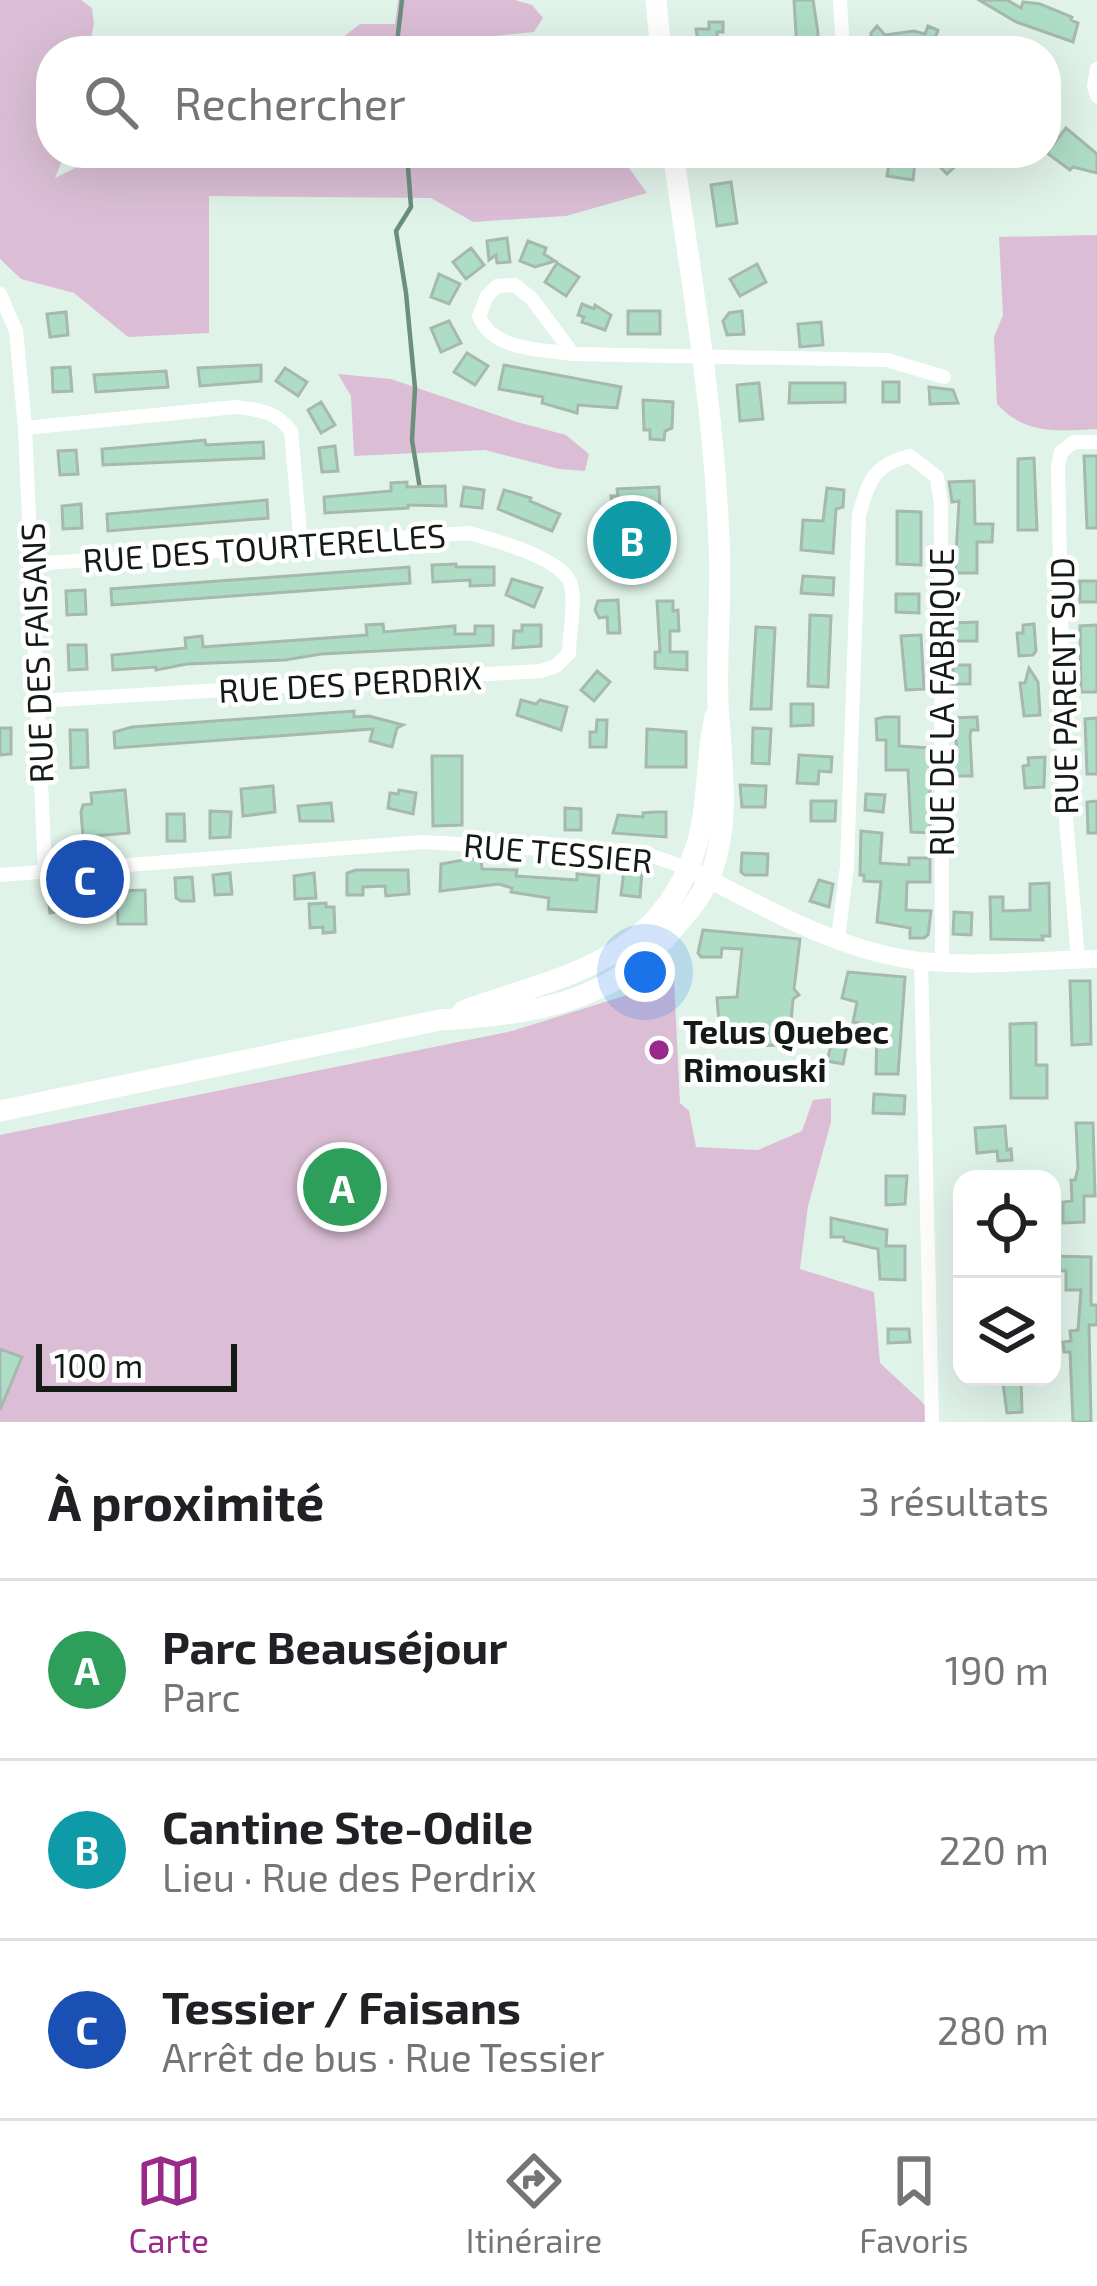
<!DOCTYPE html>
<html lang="fr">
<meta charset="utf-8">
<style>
:root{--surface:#fff;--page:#f6f6f6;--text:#202124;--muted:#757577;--line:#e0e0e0;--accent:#992a8a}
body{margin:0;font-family:"Exo 2",sans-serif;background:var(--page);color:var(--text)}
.controls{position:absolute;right:36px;bottom:36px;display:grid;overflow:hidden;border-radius:24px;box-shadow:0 12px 48px #0002}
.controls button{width:108px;height:108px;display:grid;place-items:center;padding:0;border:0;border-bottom:3px solid var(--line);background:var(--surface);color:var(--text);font:60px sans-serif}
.scale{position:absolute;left:36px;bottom:30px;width:201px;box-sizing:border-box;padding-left:12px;border:6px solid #141b17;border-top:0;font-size:33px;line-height:42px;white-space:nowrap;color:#141b17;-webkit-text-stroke:9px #fff;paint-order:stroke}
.you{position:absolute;left:645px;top:972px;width:42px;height:42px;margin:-30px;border:9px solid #fff;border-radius:50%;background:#1a73e8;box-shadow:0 0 0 18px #1a73e833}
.badge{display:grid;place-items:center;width:78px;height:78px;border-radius:50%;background:var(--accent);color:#fff;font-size:39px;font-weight:700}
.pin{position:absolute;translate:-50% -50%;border:6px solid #fff;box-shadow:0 3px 12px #0006}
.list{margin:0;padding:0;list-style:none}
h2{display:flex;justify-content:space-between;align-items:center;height:156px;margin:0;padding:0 48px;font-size:51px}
h2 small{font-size:39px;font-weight:400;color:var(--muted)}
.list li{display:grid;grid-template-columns:78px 1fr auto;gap:36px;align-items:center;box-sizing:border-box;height:180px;padding:0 48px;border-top:3px solid var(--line)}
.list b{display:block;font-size:45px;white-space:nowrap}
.list p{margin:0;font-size:39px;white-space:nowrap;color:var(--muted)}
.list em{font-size:39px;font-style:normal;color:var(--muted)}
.icon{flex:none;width:66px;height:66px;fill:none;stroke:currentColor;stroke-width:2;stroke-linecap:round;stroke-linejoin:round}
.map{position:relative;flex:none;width:1097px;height:1422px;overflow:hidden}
.search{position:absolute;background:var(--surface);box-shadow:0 12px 48px #0002;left:36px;right:36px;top:36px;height:132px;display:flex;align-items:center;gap:30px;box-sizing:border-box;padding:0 42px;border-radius:48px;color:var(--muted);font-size:45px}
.sheet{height:696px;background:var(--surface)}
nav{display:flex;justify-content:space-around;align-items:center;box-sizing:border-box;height:168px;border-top:3px solid var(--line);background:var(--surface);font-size:33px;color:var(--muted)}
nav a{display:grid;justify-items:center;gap:6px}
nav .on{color:var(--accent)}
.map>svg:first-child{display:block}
.green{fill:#dbbed5}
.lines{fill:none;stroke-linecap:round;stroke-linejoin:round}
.stream{stroke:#6c8e7d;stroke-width:4.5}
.building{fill:#aeddc6;stroke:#a6b8af;stroke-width:3}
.minor{stroke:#fff;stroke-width:14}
.tertiary{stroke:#fff;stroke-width:18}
.secondary{stroke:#fff;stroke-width:21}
.poi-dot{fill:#992a8a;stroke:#fff;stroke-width:4.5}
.labels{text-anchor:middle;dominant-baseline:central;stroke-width:9;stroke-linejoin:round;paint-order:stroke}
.street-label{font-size:33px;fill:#141b17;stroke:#fff}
.poi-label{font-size:33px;font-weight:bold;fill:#141b17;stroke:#fff;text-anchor:start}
</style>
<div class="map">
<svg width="1097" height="1422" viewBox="0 0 1097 1422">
<rect width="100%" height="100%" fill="#e0f3e9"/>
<path class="green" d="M0,0h81l11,8 2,16 -6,27h-37v102h14l-10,25 24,-12 27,-6 6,-7h401l77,7 39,8 18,25 -81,23 -93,6 -42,-24 -222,-2v137l-81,4 -54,-44 -53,-14 -21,-20z
M398,0h117l17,5 11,13 -9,14 -39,4 -21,15h-144l-7,-10 20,-4 17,-13h35z
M1097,235v194c-39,2 -72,6 -100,-25l-3,-67 9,-22 -4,-78z
M338,374l53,5 126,43 49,13 23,19 -4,17 -26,-2 -74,-19 -131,6 -3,-60z
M673,959l7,144 9,8 7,36 62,3 44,-19 11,-31 18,-2v24l-23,84 -8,63 74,23 6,71 41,38 17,21h-938v-287l512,-104 128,-40z"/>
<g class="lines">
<path class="stream" d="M396,51l6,-51
M407,153l4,54 -15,24 10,62 9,95 -3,52 8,49"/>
</g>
<path class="building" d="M794,0h19l5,33 -2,18h-19z
M979,0h28l14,8 2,-6 17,2 32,13 -1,3 7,3 -5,19 -57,-20z
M709,22h14v10h-6v17h-18l-3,-20h13z
M877,26l8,9 29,-4 11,3 3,-8 10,4 -7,21h-59l-1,-18z
M1066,128l31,26v19l-24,-6 -3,3 -23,-17z
M891,153h25l-3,27 -26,-4z
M926,153h44l-23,21z
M731,182l6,41 -20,3 -6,-41z
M507,238l3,24 -13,1 -1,-8 -7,5 -2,-19z
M528,241l18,7 -2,6 11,7 -20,6 -15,-6z
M471,248l13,17 -18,14 -13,-17z
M557,263l22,14 -13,19 -21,-14z
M757,264l9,18 -26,14 -10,-17z
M439,274l21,10 -11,20 -18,-7z
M582,304l12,5 1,-4 16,10 -6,15 -23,-8 2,-5 -6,-2z
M628,311h32v23h-32z
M742,311l2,23 -17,1 -4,-14 6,-8z
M66,312l2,23 -18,2 -3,-23z
M449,321l12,22 -20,9 -10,-24z
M821,322l2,23 -23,2 -2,-23z
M467,353l21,13 -13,19 -21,-13z
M261,365v16l-61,5 -2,-18z
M504,365l117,22 -4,21 -39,-3 -1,8 -35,-10 1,-6 -44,-8z
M70,367l2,24 -19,1 -1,-24z
M285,368l22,14 -9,14 -22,-15z
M166,371l2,16 -72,5 -2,-17z
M883,382h16v20h-16z
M759,383l4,36 -23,2 -3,-36z
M790,383h55v19l-56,1z
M929,387l24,3 5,13 -28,1z
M643,400l30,2 -1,26 -7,3 -1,9 -14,-1v-9h-6z
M321,402l14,23 -14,8 -13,-23z
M205,440l1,5 57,-3 1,16 -161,7 -1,-16z
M335,446l3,25 -16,1 -3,-24z
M76,450l2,24 -18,1 -2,-24z
M1084,456h13v72h-10z
M1034,458l3,72h-19v-71z
M974,481l1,43h18l-1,18h-15v31h-22l4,-72 -7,1 -3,-20z
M407,482v5l38,-1 1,20 -38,-1v3l-83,5 -1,-16 67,-6v-8z
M464,487l20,3 -2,18 -21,-2z
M659,487l1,23 -14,1 1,22 16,-1 1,17 -15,10 -40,1 -1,-13 -5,2 -9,-28 19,-6 -2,-19h7l-1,-7z
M827,488l17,2 -1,17 -7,2 -3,44 -32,-3 2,-30 20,1z
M504,490l27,8 -1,3 30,13 -8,17 -54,-22z
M267,500l1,18 -160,13 -1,-17z
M81,504l1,24 -19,1 -1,-23z
M897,511l24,1v53l-24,-1z
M456,564v3h38v18l-24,1v-6l-37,2 -1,-17z
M409,567l1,16 -298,22 -1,-16z
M803,576l31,2 -1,17 -32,-2z
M512,579l30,9 -8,19 -28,-12z
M1080,581h17v21h-17z
M85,590l1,24 -19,1 -1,-24z
M896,594h23v19l-23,-1z
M618,600l2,33h-12l-1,-16 -8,1 -4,-8 3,-9z
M657,601h16v10l5,-1 1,21h-9v21h17v18l-32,-2v-16h5z
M810,615l21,1 -3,71 -20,-1z
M977,622v19h-24l-1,-18z
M383,624l1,8 71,-6v8h20v-8h18v19l-172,9 -36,6 -98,4 -31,6v-3l-43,3 -1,-15 74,-7 -1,-10 17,-2 1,11 164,-12 -1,-10z
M1034,624l2,27 -3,4 -14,1 -2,-23h6v-8z
M522,625h19v21l-28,2 1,-17h8z
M1097,625v67h-16l-1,-66z
M756,627l19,1 -4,81h-20z
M921,635l3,54 -18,1 -5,-54z
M68,645h18l1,24 -18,1z
M953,665h17v19h-17z
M1029,668l9,14 2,33 -16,1 -4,-33h5z
M597,671l13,11 -16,19 -13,-11z
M521,700l15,4 4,-4 27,7 -6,23 -44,-15z
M791,704h22v21l-22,1z
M354,711v6l15,-1 34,9 -6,3 -5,19 -22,-6 3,-12 -258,19 -1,-16 18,-5z
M885,717h14v29l31,2v85l-19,-1 -3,-62h-22v-30h-9l-1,-21z
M977,717l1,13h-7l-1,6 2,40h-18l-1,-18 5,-1 -5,-39z
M1097,718v56h-10l-2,-55z
M597,720h10l-1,27h-16v-15h6z
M0,728h11v26l-11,1z
M753,728l18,1 -2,35 -17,-1z
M647,729l39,3v35h-40z
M70,730h17l1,37 -17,1z
M799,755l33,2 -1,15 -12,-1 -1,13 -21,-1z
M432,756h30v69l-29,1z
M1045,757l-1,30 -19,1 -2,-22 6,-1 -1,-7z
M740,785l26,1 -1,21h-23z
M273,786l2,26 -32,4 -2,-27z
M125,790l4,43 -46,4 -2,-25 2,-7 9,-1 -1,-11z
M399,790l17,3 -3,21 -25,-6 2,-15 8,1z
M866,794l19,1 -2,17 -18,-2z
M811,801h25l-1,20h-24z
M1097,801v32h-9l-1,-31z
M331,803l2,18h-33l-2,-15z
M565,808l16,1v21h-16z
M210,811l21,1 -1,25 -20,1z
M655,812h11v25l-53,-4 5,-18 25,2v-4z
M167,814h17l1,27h-18z
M861,831l21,2 -2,30 29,2v-7h21v24h-23l-1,28 25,1 -3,24 -4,3h-14v-10l-33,-6 4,-40 -17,-1v-6h-4z
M742,853l26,1 -1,21h-22l-4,-3z
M475,858l6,1 1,10 35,1 -1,6 61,4v-6l22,2 -3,36 -48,-3 1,-11 -38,-6 1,-4 -13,-4 -59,7 1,-27z
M356,870h52l1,24 -23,2 -1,-10 -22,1v8h-16v-22z
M624,870l18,2 -2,25 -19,-2z
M230,873l2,21 -17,1 -2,-20z
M314,873l2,25 -21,1 -1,-23z
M192,877l2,24h-13l-5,-3 -1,-20z
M819,880l14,4 -4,23 -19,-6z
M78,883l10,1 3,21 -41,8 -2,-17 12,-4v-5z
M1049,883l1,53h-8l1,4 -52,-1 -1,-42h13v14l27,-1v-26z
M145,890l1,34h-28l-1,-33z
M326,903v4h8l1,25 -12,1v-6l-13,1 -1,-24z
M954,912l18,1 -1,22 -18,-1z
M703,930l97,9 -6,50 5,6 -6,4 -4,46 -56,1 -2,-13 -11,1 -3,-36 20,-1 5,-48 -20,-1 -1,9h-20l-3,-4z
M848,972l57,5 -7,97h-22l1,-47 -24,-5 4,-20 -15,-4z
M1070,981h20l1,63 -19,1z
M1036,1023v42h11v33h-36l-1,-74z
M832,1041l15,3 -4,20 -16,-3z
M874,1094l31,2 -1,18 -31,-1z
M1076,1123h17l2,73h-11v26l-21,1v-21l9,-1 -1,-21h4l3,-12z
M1005,1126l2,24 4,-1 1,11 -14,1 -1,-10 -20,2 -2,-25z
M886,1176h21l-2,28 -19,1z
M831,1218l56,12 -1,16h19v34l-25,-1 -2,-30 -34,-8v-4h-13z
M1052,1256l39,1v48h6v20h-8l2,97h-18l-3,-70h-6l-1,-10 8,-1 -1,-10 8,-1 3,-40h-15v-19l-14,-1z
M888,1329h21l1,13 -22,1z
M0,1349l22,8 -22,53z
M1002,1377h19l1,35 -15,1z"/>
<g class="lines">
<path class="minor" d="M840,0l3,51
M1097,69l-3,17 3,10
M0,294l16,37 9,97 20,444
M573,354c-33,-5 -80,-3 -94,-38l8,-20 10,-10 18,-1 17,14 41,55 314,6 57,17
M25,428l211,-21c24,3 39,4 55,24l10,114
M33,564l436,-31c25,7 95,25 102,52 5,19 -2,48 -2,68l-13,13 -15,5 -505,30
M0,875l422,-33 227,13 38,13
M838,939l9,-73 12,-351c9,-33 15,-51 51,-59l27,21 4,27 1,457
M1078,959l-13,-152 -7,-340 3,-15 13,-10h23
M921,961l11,461"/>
<path class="tertiary" d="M687,868c73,37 150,83 233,93 57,6 120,-1 177,-2"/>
<path class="secondary" d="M656,0l5,51
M463,1011c98,-36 196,-47 233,-164 13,-39 9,-87 19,-130
M0,1111l440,-91c96,-7 171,-15 235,-93 12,-14 24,-27 32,-44 26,-55 14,-121 11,-179 -2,-55 4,-109 1,-164 -5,-130 -27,-258 -46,-387"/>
</g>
<circle class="poi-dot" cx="659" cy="1050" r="12"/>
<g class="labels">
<g class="street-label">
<text transform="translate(264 547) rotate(-4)">RUE DES TOURTERELLES</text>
<text transform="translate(36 653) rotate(-92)">RUE DES FAISANS</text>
<text transform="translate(350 683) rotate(-3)">RUE DES PERDRIX</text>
<text transform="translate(1063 686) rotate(-91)">RUE PARENT SUD</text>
<text transform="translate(941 702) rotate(-90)">RUE DE LA FABRIQUE</text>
<text transform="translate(558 852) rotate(5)">RUE TESSIER</text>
</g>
<g class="poi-label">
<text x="683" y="1031">Telus Quebec<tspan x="683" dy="38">Rimouski</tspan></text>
</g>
</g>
</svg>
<div class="controls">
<button><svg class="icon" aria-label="locate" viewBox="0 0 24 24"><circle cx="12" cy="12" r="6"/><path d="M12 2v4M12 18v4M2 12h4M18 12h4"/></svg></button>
<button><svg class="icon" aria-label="layers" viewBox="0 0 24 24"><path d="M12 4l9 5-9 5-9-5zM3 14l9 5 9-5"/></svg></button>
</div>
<div class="scale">100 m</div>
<div class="you"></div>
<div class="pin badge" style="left:342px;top:1187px;background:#2e9e5b">A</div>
<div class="pin badge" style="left:632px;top:540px;background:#0f9aa8">B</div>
<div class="pin badge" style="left:85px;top:879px;background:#1a4fb4">C</div>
<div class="search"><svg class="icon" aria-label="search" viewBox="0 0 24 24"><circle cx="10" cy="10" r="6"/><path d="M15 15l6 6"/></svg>Rechercher</div>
</div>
<section class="sheet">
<h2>À proximité<small>3 résultats</small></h2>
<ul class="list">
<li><span class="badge" style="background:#2e9e5b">A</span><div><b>Parc Beauséjour</b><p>Parc</p></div><em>190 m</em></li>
<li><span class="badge" style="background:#0f9aa8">B</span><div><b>Cantine Ste-Odile</b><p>Lieu · Rue des Perdrix</p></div><em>220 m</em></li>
<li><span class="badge" style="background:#1a4fb4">C</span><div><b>Tessier / Faisans</b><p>Arrêt de bus · Rue Tessier</p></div><em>280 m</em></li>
</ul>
</section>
<nav>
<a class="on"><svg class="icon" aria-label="map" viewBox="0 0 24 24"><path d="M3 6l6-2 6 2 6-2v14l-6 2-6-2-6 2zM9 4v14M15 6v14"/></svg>Carte</a>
<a><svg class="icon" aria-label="directions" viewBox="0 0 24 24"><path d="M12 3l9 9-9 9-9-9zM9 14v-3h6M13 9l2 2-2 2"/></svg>Itinéraire</a>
<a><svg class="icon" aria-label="saved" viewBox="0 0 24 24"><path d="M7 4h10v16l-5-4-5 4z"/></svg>Favoris</a>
</nav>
